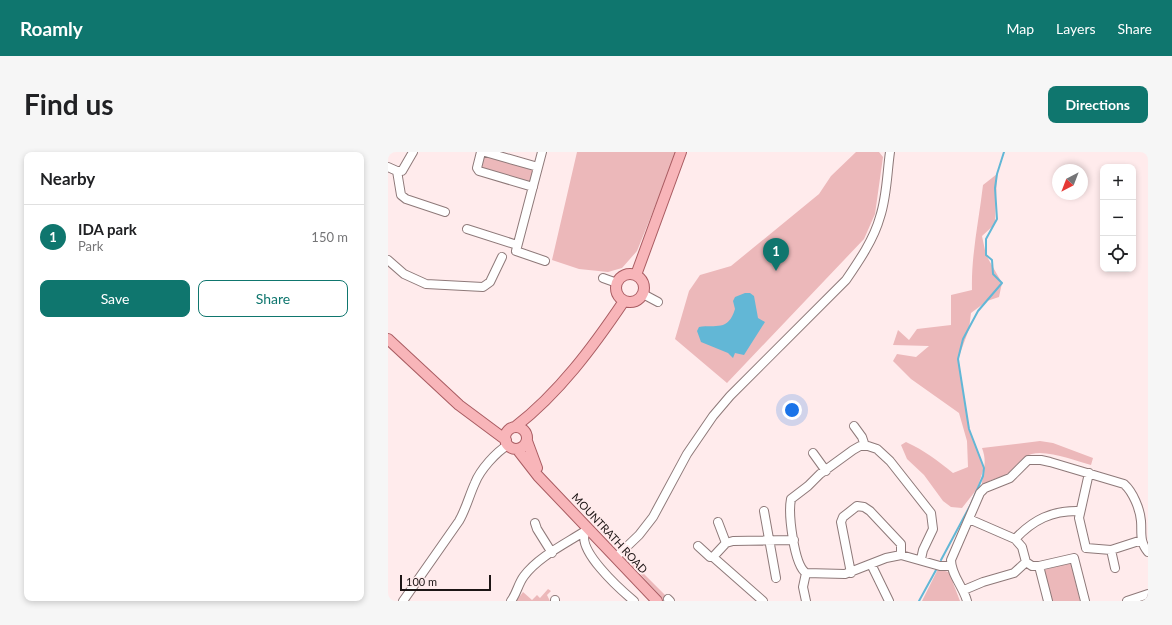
<!DOCTYPE html>
<meta charset="utf-8">
<style>
:root{--surface:#fff;--page:#f6f6f6;--text:#202124;--muted:#757577;--line:#e0e0e0;--accent:#0f766e}
body{margin:0;font-family:Lato,sans-serif;background:var(--page);color:var(--text)}
.controls{position:absolute;right:12px;top:12px;display:grid;overflow:hidden;border-radius:8px;box-shadow:0 2px 6px #0003}
.controls button{width:36px;height:36px;display:grid;place-items:center;padding:0;border:0;border-bottom:1px solid var(--line);background:var(--surface);color:var(--text);font:20px sans-serif}
.compass{position:absolute;left:664px;top:12px;width:36px;height:36px;border-radius:50%;background:var(--surface);box-shadow:0 2px 6px #0003;rotate:222deg}
.scale{position:absolute;left:12px;bottom:10px;width:91px;box-sizing:border-box;padding-left:4px;border:2px solid #1d1515;border-top:0;font-size:11px;line-height:14px;white-space:nowrap;color:#1d1515;-webkit-text-stroke:3px #ffebec;paint-order:stroke}
.you{position:absolute;left:404px;top:258px;width:14px;height:14px;margin:-10px;border:3px solid #fff;border-radius:50%;background:#1a73e8;box-shadow:0 0 0 6px #1a73e833}
.badge{display:grid;place-items:center;width:26px;height:26px;border-radius:50%;background:var(--accent);color:#fff;font-size:13px;font-weight:700}
.pin{position:absolute;translate:-50% -33px;filter:drop-shadow(0 1px 2px #0008)}
.pin::after{content:'';position:absolute;top:21px;width:14px;height:12px;background:inherit;clip-path:polygon(0 0,100% 0,50% 100%)}
.list{margin:0;padding:0;list-style:none}
h2{display:flex;justify-content:space-between;align-items:center;height:52px;margin:0;padding:0 16px;font-size:17px}
h2 small{font-size:13px;font-weight:400;color:var(--muted)}
.list li{display:grid;grid-template-columns:26px 1fr auto;gap:12px;align-items:center;box-sizing:border-box;height:64px;padding:0 16px;border-top:1px solid var(--line)}
.list b{display:block;font-size:15px;white-space:nowrap}
.list p{margin:0;font-size:13px;white-space:nowrap;color:var(--muted)}
.list em{font-size:13px;font-style:normal;color:var(--muted)}
.actions{display:flex;gap:8px;padding:12px 16px}
.actions a{flex:1;padding:9px 0;border:1px solid var(--accent);border-radius:8px;text-align:center;font-size:14px;color:var(--accent)}
.actions .main{background:var(--accent);color:#fff}
.icon{flex:none;width:22px;height:22px;fill:none;stroke:currentColor;stroke-width:2;stroke-linecap:round;stroke-linejoin:round}
.map{position:relative;flex:none;width:760px;height:449px;overflow:hidden;border-radius:8px}
header{display:flex;align-items:center;gap:24px;box-sizing:border-box;height:56px;padding:0 20px;background:var(--accent);color:#fff}
header strong{font-size:19px}
nav{display:flex;gap:22px;margin-inline-start:auto;font-size:14px}
.intro{display:flex;align-items:center;justify-content:space-between;box-sizing:border-box;height:96px;padding:0 24px}
h1{margin:0;font-size:28px}
.button{padding:10px 18px;border-radius:8px;background:var(--accent);color:#fff;font-size:14px;font-weight:700}
main{display:flex;gap:24px;padding:0 24px}
aside{flex:1;background:var(--surface);border-radius:8px;box-shadow:0 2px 6px #0003}
.map>svg:first-child{display:block}
.green{fill:#ecb8ba}
.water{fill:#62b7d6}
.lines{fill:none;stroke-linecap:round;stroke-linejoin:round}
.stream{stroke:#62b7d6;stroke-width:2}
.minor-casing{stroke:#8e7979;stroke-width:10}
.major-casing{stroke:#a95c62;stroke-width:12}
.minor{stroke:#fff;stroke-width:8}
.major{stroke:#f8b5b9;stroke-width:10}
.labels{text-anchor:middle;dominant-baseline:central;stroke-width:4;stroke-linejoin:round;paint-order:stroke}
.street-label{font-size:11px;fill:#1d1515;stroke:#ffebec}
</style>
<header>
<strong>Roamly</strong>
<nav><a>Map</a><a>Layers</a><a>Share</a></nav>
</header>
<div class="intro"><h1>Find us</h1><a class="button">Directions</a></div>
<main>
<aside>
<h2>Nearby<small></small></h2>
<ul class="list">
<li><span class="badge">1</span><div><b>IDA park</b><p>Park</p></div><em>150 m</em></li>
</ul>
<div class="actions"><a class="main">Save</a><a>Share</a></div>
</aside>
<div class="map">
<svg width="760" height="449" viewBox="0 0 760 449">
<rect width="100%" height="100%" fill="#ffebec"/>
<path class="green" d="M189,0h100l-40,99 -15,17 -14,4 -29,-3 -27,-9z
M468,0h23l4,5 -8,57 -11,25 -137,144 -52,-44 14,-48 11,-16 31,-9 88,-72 12,-18z
M97,2l47,15 2,3 -3,11 -50,-15z
M609,22l-2,50 -13,12 4,19 16,28 -3,14 -12,4 -16,12 -2,16 -11,30 11,70 15,39 -7,21 -15,19 -11,-1 -8,-6 -19,-26 -17,-16 -6,-14 5,-3c18,8 32,19 47,31l15,-6 -1,-26 -8,-28 -48,-34 -18,-18 4,-7 19,3 13,-11 -36,-1 5,-15 11,10 8,-11 34,-4v-30l21,-5c-1,-35 7,-70 11,-105z
M652,289l13,2 40,15 -2,7c-17,-4 -51,-19 -66,-8 -7,5 -11,13 -18,17 -9,5 -18,5 -25,12 0,-15 6,-22 0,-38z
M244,410l34,34 -2,4 -32,-35z
M680,411l3,1 9,37h-29l-7,-31z
M550,417l14,4 1,10 7,18h-38z
M160,437l3,2 -4,4 3,6h-34l7,-9 9,8 5,-5 3,3z"/>
<path class="water" d="M357,141h5l4,3 4,22 7,4 -21,33 -9,-2 -2,5 -5,-5 -27,-11 -4,-11 2,-4c17,-3 29,5 36,-18l-2,-8 2,-4z"/>
<g class="lines">
<path class="stream" d="M553,408l30,-56 12,-28 1,-8 -15,-39 -11,-70 5,-20 15,-28 24,-28 -9,-9 -1,-14 -6,-5v-16l11,-20 -2,-31 2,-14 7,-22
M531,449l17,-31"/>
<defs>
<path id="minor" d="M25,0l-11,19h-5l4,24 5,4 39,13
M93,0l-4,16 2,3 54,16
M97,0l53,15
M154,0l-26,99 29,10
M0,15l9,4
M79,77l50,16
M0,108l16,14 22,10 57,3 7,-5 12,-25
M215,126l14,5
M255,142l15,8
M466,274l8,11 3,9
M425,301l13,18
M376,359l12,67
M581,367l46,20 7,8 4,15
M330,370l8,21
M147,371l2,6 15,24
M199,378c-15,17 35,61 47,71
M627,387c18,-19 37,-29 65,-28
M310,394l12,11h3
M698,396l-7,-30 10,-45
M698,396l25,2 31,-10
M723,398l4,18
M228,405l23,-22 14,-18 34,-63 26,-38 17,-20 116,-116c13,-19 28,-41 34,-63 7,-21 7,-44 10,-65
M483,412l18,37
M418,421c-12,-8 -18,-59 -15,-74l17,-13 12,-12 33,-24 7,-4h8l9,3 13,12 41,52 2,16 -10,21 -2,9
M418,421l39,1 41,-16 15,-3 39,11h11
M418,421l-3,14 3,14
M463,421l-10,-51 2,-5 14,-11 7,1 6,4 31,33v11
M576,438l19,-8 31,-9 12,-11 6,4h7
M280,447l2,2
M15,449l56,-80c7,-12 10,-25 16,-38 5,-13 21,-31 33,-38
M123,449c6,-8 7,-17 13,-25 14,-19 41,-32 61,-45
M167,449v-1
M375,449l-50,-44 13,-14 7,-2 61,-1
M579,449c-4,-15 -16,-26 -16,-41l29,-67 5,-5 25,-10 18,-18h13l9,2 74,22c9,8 16,25 17,37 1,12 -2,20 7,31
M660,449l-9,-35 35,-8 11,43
M739,449l21,-7"/>
<path id="major" d="M228 136a14 14 0 1 1 28 0a14 14 0 1 1-28 0Z
M248,123l45,-123
M0,187l71,66 47,35
M127,275c44,-34 78,-80 109,-126
M117 286a11 11 0 1 1 22 0a11 11 0 1 1-22 0Z
M139,289l10,27
M129,297l21,27 119,125"/>
</defs>
<use href="#minor" class="minor-casing"/>
<use href="#major" class="major-casing"/>
<use href="#minor" class="minor"/>
<use href="#major" class="major"/>
</g>
<g class="labels">
<g class="street-label">
<text transform="translate(222 381) rotate(47)">MOUNTRATH ROAD</text>
</g>
</g>
</svg>
<div class="controls">
<button>+</button>
<button>−</button>
<button><svg class="icon" aria-label="locate" viewBox="0 0 24 24"><circle cx="12" cy="12" r="6"/><path d="M12 2v4M12 18v4M2 12h4M18 12h4"/></svg></button>
</div>
<svg class="compass" viewBox="-18 -18 36 36"><path d="M0-13l5 13h-10z" fill="#e53935"/><path d="M0 13l5-13h-10z" fill="#757577"/></svg>
<div class="scale">100 m</div>
<div class="you"></div>
<div class="pin badge" style="left:388px;top:119px">1</div>
</div>
</main>
